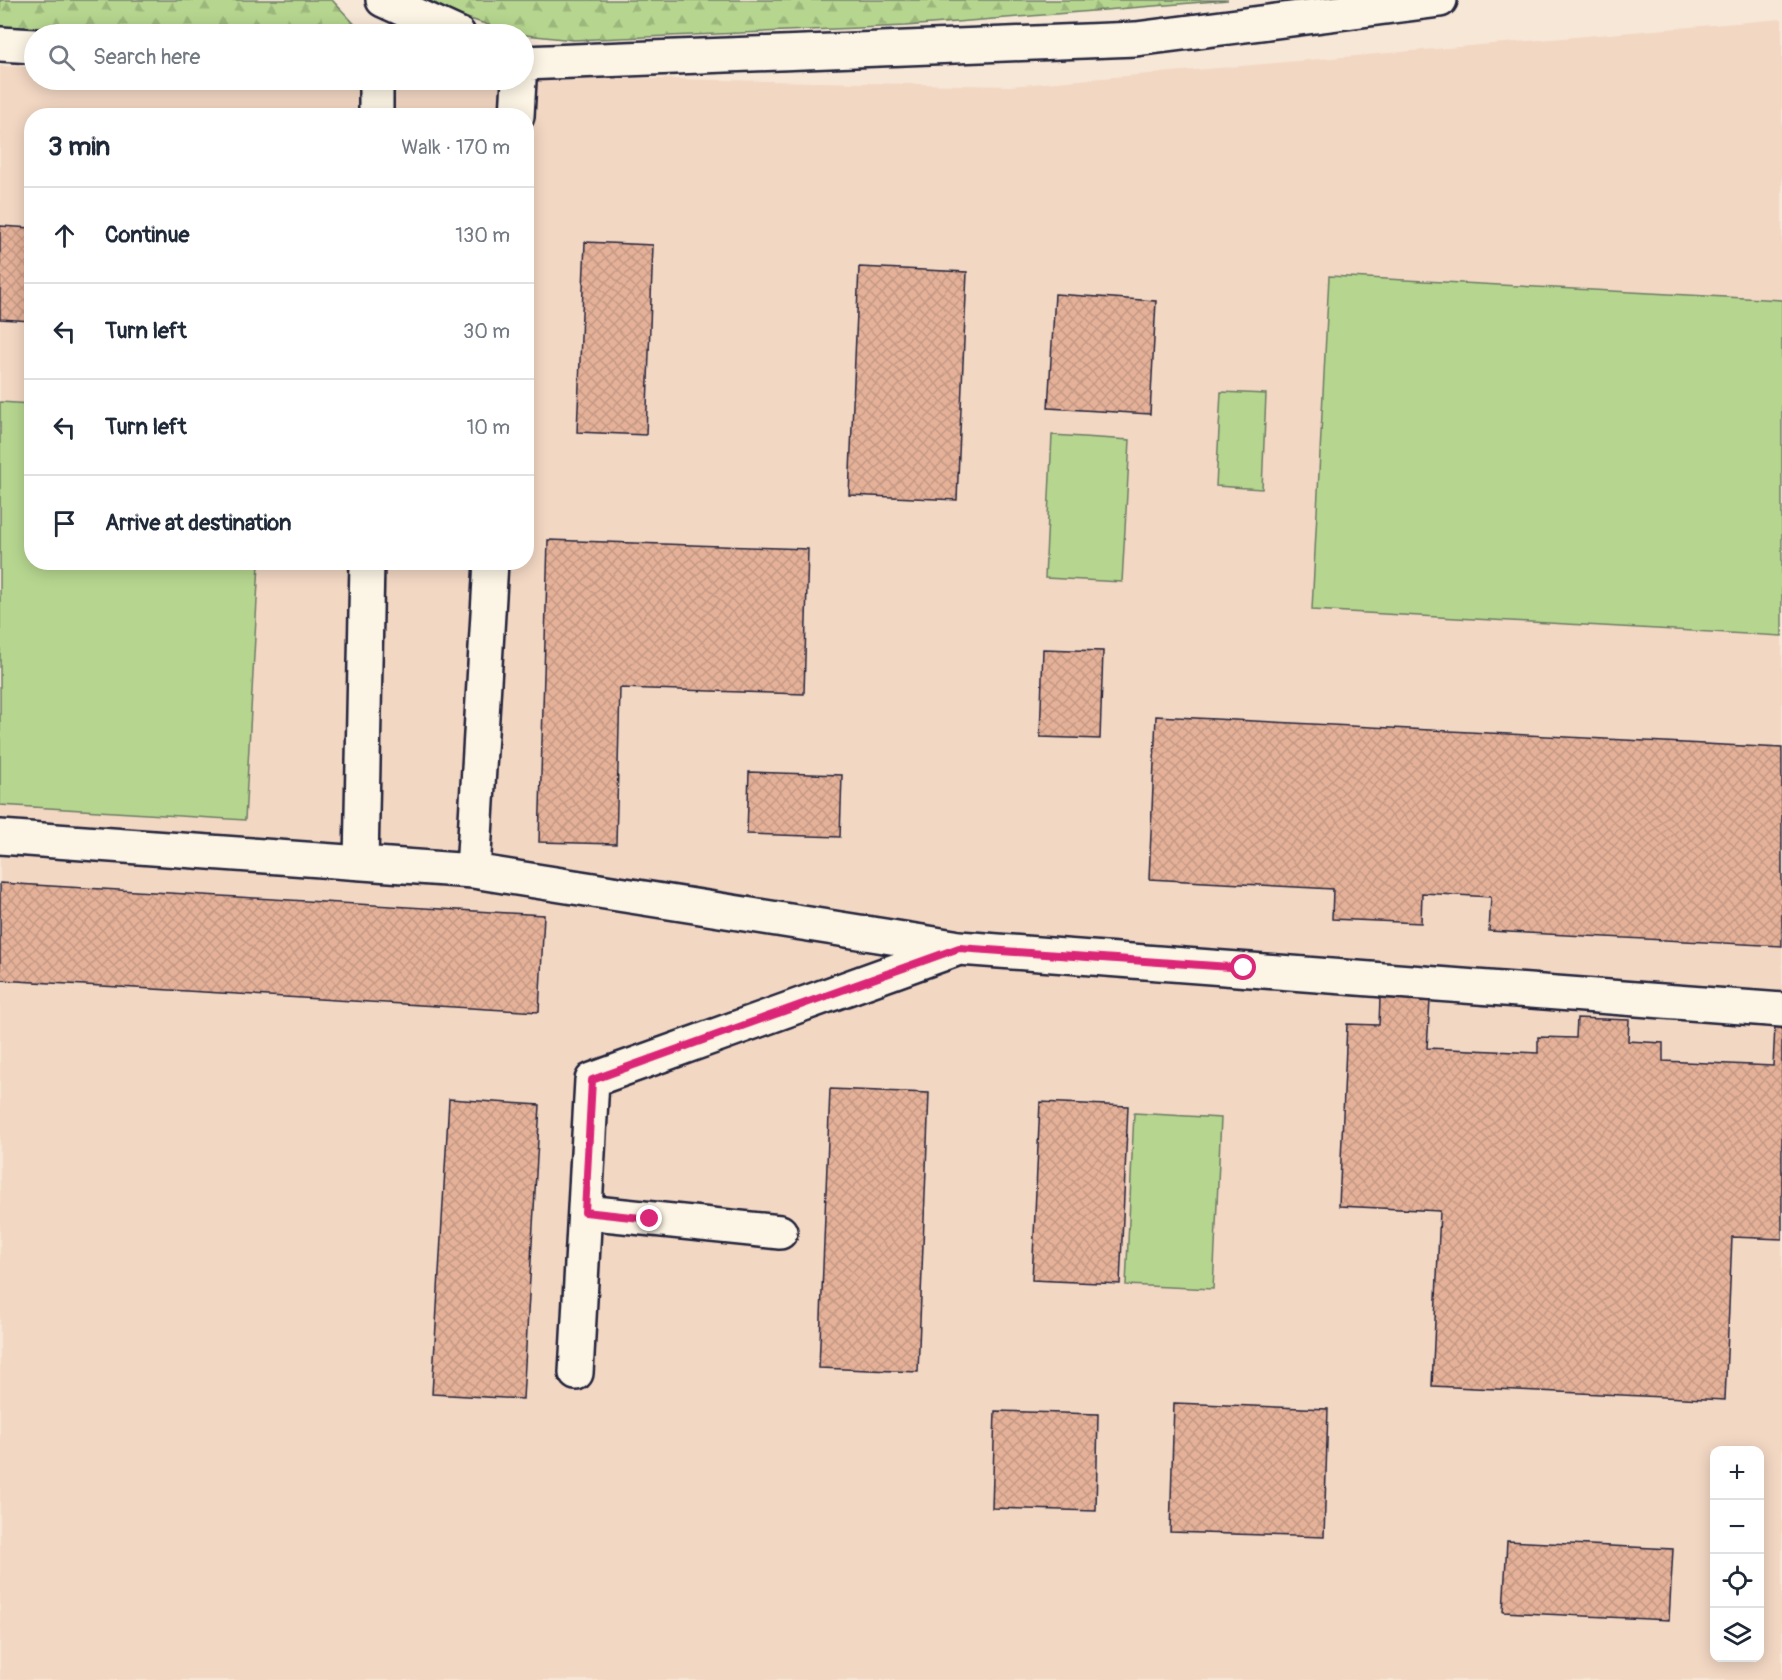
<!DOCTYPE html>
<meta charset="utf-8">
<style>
:root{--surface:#fff;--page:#f2f2f3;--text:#1f2937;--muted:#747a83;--line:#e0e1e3}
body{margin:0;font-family:Pangolin,sans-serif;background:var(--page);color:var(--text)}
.controls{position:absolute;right:18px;bottom:18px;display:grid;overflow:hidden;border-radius:12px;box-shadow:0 3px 15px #0003}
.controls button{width:54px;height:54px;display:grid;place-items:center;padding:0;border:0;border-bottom:2px solid var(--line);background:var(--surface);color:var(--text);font:30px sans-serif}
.stop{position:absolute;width:18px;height:18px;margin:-14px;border:4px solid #db2777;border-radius:50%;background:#fff}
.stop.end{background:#db2777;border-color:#fff;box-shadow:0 2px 6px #0008}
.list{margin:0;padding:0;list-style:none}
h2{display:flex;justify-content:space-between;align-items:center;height:78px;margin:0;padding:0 24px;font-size:26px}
h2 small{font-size:20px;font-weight:400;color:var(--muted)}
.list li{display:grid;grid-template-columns:39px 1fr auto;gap:18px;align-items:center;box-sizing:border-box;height:96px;padding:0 24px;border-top:2px solid var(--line)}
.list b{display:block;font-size:22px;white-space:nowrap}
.list em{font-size:20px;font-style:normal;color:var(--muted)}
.icon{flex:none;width:33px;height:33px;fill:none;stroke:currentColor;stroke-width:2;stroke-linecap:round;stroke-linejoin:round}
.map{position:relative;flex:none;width:1782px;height:1680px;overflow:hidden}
.search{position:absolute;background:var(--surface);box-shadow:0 3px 15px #0003;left:24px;top:24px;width:510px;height:66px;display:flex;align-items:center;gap:15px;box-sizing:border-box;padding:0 21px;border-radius:33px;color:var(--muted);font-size:22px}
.panel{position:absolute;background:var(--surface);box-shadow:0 3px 15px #0003;left:24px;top:108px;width:510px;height:462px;border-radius:24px}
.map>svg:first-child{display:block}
.built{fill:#f2d7c3;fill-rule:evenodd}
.forest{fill:url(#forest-firs);stroke:#6c7c65;stroke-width:1.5}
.garden{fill:#b6d68f;stroke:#6c7c65;stroke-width:1.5}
.building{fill:url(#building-cross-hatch);stroke:#22223b;stroke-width:1.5}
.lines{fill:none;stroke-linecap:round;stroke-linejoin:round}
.minor-casing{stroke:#22223b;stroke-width:38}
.minor{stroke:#fcf5e5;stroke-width:33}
.route{stroke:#db2777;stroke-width:8}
</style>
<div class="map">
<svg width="1782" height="1680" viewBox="0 0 1782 1680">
<defs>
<pattern id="forest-firs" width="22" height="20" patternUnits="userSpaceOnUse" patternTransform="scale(1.5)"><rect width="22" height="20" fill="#b6d68f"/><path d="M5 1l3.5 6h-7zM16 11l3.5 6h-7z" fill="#9cb77c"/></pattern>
<pattern id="building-cross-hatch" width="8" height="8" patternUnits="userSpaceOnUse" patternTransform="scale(1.5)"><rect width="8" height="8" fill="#e5b198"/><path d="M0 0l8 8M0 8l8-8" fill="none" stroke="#c49884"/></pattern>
</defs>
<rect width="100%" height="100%" fill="#f7e7d6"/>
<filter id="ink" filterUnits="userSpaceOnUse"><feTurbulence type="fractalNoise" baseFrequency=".0167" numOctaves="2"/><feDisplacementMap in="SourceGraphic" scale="12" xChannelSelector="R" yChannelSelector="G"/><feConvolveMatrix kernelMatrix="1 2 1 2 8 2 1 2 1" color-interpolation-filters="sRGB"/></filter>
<g filter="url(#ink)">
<path class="built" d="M1782,19v1661h-1782v-1614l34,1v13h490v-4l486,10zM32,116h494v446h-494zM1714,1450h46v208h-46z"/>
<path class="forest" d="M0,0h332l31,33 -363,-6z
M427,0h801l-322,26 -333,14 -57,-6 -52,-17z"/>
<path class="garden" d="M1329,276l453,24v336l-470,-26z
M1221,392l45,2 -4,95 -46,-3z
M0,402l31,2 1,158 227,1 -14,257 -245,-15z
M1052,435l78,5 -8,142 -77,-4z
M1134,1113l87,5 -8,171 -87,-4z"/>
<path class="building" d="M0,226l32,2v93l-32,-2z
M585,242l68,3 -7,190 -69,-3z
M859,267l108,5 -10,228 -108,-5z
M1055,294l101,7 -6,113 -102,-6z
M548,540l260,9 -4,145 -184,-6 -4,156 -77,-2z
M1043,649l60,2 -3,88 -60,-2z
M1156,716l626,32v198l-293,-15 2,-34 -69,-4 -1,30 -89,-4 1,-30 -184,-10z
M749,772l93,3 -2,62 -93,-3z
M0,883l544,32 -5,97 -539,-32z
M1380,998l50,3 -3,47 111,5v-16l38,1 1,-20 52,2 -1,21 35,2v18l110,5 2,-40 7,1v212l-50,-2 -7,163 -293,-14 8,-175 -101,-5 8,-182 32,1z
M830,1089l99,4 -11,279 -99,-4z
M449,1099l91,6 -17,294 -91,-5z
M1040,1102l88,4 -8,178 -88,-4z
M1174,1403l154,6 -4,128 -154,-5z
M995,1411l103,3 -2,97 -104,-3z
M1507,1541l166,8 -4,71 -166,-8z"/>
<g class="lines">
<defs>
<path id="minor" d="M383,0l75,34
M0,44l34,2
M524,63l612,-24 304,-39
M376,116v-36
M517,116l2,-36
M0,837l473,34 481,76
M361,863l6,-301
M473,871l18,-309
M585,1212l195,20
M576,1373l16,-293 367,-132 823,62"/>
</defs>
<use href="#minor" class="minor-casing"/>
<use href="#minor" class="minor"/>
</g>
</g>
<g class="lines" filter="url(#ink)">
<path class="route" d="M650,1219l-65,-7 7,-132 367,-132 285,20"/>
</g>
</svg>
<div class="controls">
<button>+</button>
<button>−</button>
<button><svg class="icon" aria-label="locate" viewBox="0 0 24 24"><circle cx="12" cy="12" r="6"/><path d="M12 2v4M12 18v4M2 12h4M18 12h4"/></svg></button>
<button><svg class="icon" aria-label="layers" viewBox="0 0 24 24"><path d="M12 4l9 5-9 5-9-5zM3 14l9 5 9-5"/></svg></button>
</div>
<div class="stop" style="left:1244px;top:968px"></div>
<div class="stop end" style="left:650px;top:1219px"></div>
<div class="search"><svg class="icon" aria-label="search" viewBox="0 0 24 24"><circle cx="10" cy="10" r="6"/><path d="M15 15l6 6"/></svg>Search here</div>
<section class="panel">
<h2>3 min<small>Walk · 170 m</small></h2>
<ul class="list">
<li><svg class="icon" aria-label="ahead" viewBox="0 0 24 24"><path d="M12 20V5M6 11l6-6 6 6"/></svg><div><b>Continue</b></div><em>130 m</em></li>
<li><svg class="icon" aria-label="left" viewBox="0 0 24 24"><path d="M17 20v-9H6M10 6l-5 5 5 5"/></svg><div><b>Turn left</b></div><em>30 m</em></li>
<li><svg class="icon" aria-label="left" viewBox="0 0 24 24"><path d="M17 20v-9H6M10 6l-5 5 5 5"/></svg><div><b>Turn left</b></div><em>10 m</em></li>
<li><svg class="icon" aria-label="arrive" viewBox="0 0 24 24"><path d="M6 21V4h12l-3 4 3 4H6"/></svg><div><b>Arrive at destination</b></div></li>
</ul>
</section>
</div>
